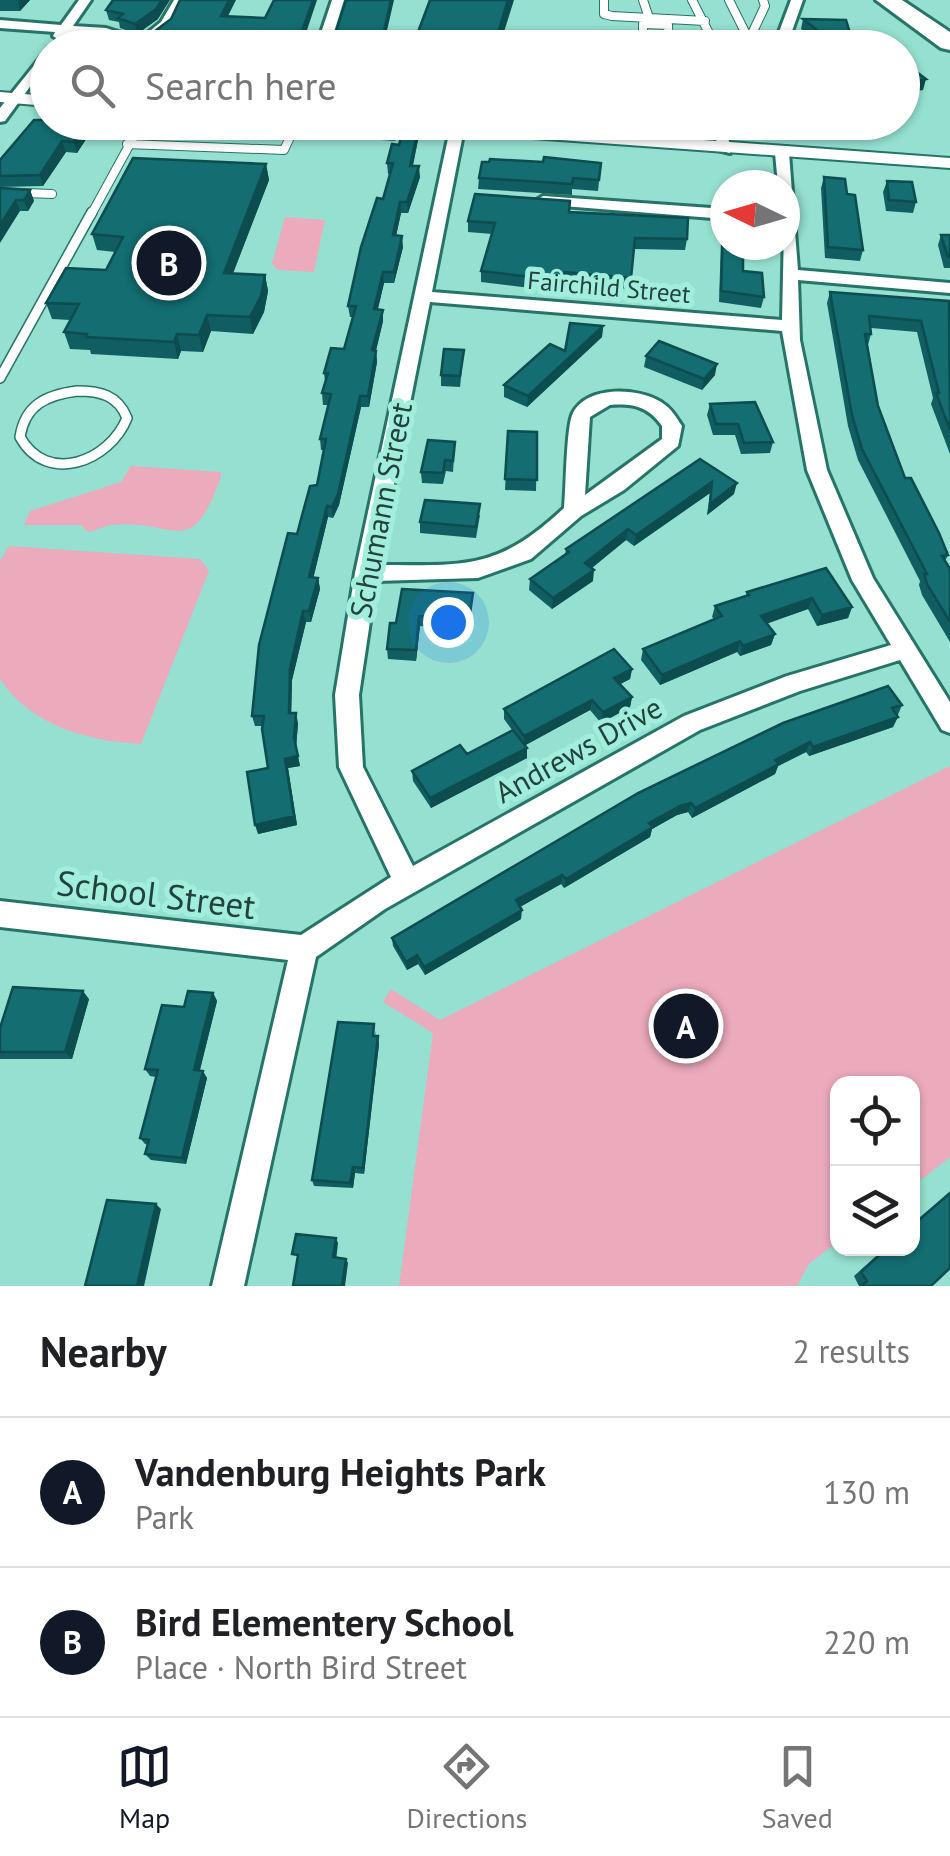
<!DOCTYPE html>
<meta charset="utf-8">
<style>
:root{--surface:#fff;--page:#f2f2f2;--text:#202124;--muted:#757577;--line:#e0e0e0;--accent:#111827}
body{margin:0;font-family:"PT Sans",sans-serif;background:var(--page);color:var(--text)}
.controls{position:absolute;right:30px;bottom:30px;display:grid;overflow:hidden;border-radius:20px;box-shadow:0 2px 8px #0004}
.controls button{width:90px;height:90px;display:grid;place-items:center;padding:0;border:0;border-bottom:2px solid var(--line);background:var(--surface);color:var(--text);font:50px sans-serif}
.compass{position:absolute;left:710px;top:170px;width:90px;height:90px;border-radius:50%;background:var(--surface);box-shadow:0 2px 8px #0004;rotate:275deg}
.you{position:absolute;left:448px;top:622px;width:35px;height:35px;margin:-25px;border:8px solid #fff;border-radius:50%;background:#1a73e8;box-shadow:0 0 0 15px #1a73e833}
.badge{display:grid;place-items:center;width:65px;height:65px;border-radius:50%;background:var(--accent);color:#fff;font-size:32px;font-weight:700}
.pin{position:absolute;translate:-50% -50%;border:5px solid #fff;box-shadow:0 2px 10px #0006}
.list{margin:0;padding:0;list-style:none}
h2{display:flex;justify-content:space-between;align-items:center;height:130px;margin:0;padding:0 40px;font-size:42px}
h2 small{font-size:32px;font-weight:400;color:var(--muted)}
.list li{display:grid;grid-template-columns:65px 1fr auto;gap:30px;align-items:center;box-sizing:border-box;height:150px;padding:0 40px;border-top:2px solid var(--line)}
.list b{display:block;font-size:38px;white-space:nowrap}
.list p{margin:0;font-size:32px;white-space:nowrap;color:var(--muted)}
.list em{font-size:32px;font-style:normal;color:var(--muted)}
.icon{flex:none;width:55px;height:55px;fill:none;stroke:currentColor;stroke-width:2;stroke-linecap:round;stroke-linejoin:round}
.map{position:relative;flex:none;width:950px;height:1286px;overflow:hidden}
.search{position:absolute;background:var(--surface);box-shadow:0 2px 8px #0004;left:30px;right:30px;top:30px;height:110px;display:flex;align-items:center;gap:25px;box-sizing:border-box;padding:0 35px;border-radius:55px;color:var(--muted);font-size:38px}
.sheet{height:430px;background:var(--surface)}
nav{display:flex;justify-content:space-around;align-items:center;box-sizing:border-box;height:140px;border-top:2px solid var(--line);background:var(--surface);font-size:28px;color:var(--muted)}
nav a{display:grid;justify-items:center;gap:5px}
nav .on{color:var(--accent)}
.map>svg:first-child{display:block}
.green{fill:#ecaabd}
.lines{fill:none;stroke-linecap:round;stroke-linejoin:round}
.service-far1-casing{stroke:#267467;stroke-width:10}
.service-casing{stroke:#267467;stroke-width:12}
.minor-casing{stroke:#267467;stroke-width:6}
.tertiary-casing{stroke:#267467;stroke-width:4}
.motorway-casing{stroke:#267467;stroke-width:6}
.service-far1{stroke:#fff;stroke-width:8}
.service{stroke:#fff;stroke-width:9}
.minor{fill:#fff;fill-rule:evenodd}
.tertiary{fill:#fff;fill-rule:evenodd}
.motorway{fill:#fff;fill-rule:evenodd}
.wall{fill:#105e61}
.shaded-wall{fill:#0d4c4f}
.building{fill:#136d71;stroke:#0d4c4f;stroke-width:2.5}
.labels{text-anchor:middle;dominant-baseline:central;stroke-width:10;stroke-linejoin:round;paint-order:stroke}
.far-street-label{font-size:25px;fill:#23423c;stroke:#a2eedd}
.street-label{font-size:30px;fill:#23423c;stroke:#a2eedd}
.near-street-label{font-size:35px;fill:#23423c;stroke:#a2eedd}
</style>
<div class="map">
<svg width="950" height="1286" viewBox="0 0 950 1286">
<rect width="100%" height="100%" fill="#95e0d0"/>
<path class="green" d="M285,217l40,3 -11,52 -36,-2 -6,-6z
M131,466l90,6v5c-31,86 -44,41 -110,48 -8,1 -15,6 -23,7l-7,-7h-57l6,-14 91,-29z
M9,546l191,13 9,12 -68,173c-53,-3 -110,-18 -141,-65v-118z
M950,766v391l-37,29 -1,-102h-74l-1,158 -28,22 -12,22h-398l34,-253 -50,-31 8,-13 49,31z"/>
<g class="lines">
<defs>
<path id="service-far1" d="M604,0v14l8,2 93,5
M643,0l8,24
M692,0l22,43 35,-3 16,-34 -2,-6
M729,0l20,40
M643,48v-24l25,1 1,23
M127,144l157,6 13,-28
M0,192l52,2
M91,215l51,-93"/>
<path id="service" d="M0,378l92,-166
M77,391c23,0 41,4 50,27 -17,43 -80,68 -107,19 5,-32 26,-42 57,-46z"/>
<path id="minor" d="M79,0h12l-18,26 33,2 34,11 21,-17 13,-22h12l-16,27 -19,15 10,6c-31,0 -61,-13 -93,-15l-9,7 -6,-4 2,-4 -55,-4v-8l61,5z
M332,0h12l-15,48h-13z
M791,0h12l-17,48h-13z
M48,48v14l-43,59 -5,1v-14z
M713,122h14l3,31 -12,-3z
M457,125l7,4 -32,163 350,28 3,-135h-7l-3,-32 7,-4 7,4 9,117 152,13v10l-152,-13 2,60 27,130 46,108 77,124v31l-8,-3 -42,-70 -100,31 -100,39 -315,179 -69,48 -72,329h-32l76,-326 -288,-33v-26l301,34 90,-58 -52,-110 -4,-72 20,-122 95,-444zM430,302l352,29 25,139 45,110 39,65 -104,31 -103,40 -271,150 -50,-99 -4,-72 17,-114 102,-3 53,-19 50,-43 43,-26 54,-44 4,-20c-6,-9 -11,-18 -21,-24 -23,-14 -73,-17 -88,11 -7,13 -7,76 -9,95 -67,63 -99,57 -186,57zM610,405c23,-2 39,2 52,21v13l-77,56 5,-78z
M543,196l182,13v10l-187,-15 -3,-3z"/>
<path id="tertiary" d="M0,92l48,4v10l-48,-4z
M223,122h86l85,7 9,5 -9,5 -163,-12z
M370,122h88l492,36v10l-572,-41z"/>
<path id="motorway" d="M876,0h26l48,32v18l-9,-2z"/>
</defs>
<use href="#service-far1" class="service-far1-casing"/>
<use href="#service" class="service-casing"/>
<use href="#minor" class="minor-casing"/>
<use href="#tertiary" class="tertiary-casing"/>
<use href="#motorway" class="motorway-casing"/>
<use href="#service-far1" class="service-far1"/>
<use href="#service" class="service"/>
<use href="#minor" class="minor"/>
<use href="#tertiary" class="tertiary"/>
<use href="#motorway" class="motorway"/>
</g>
<path class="wall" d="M0,0h30l-10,11h-20z
M106,10l52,9 -21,15 -17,-6 -1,-6 -10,-2z
M803,19l51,27 30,2h-59l-24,-19z
M87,122l3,11 -13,20 -11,-1 -23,34 -43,1v-27z
M628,122h54l-1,4z
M418,129v11l-5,26 7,11 -12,36h-7l-5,22 7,12 -9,36h-10l-6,26 5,1v11l-7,30 1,11 -8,45h-8l-22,98 -6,13 -5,-1 -15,61h5l2,11 -9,33h-5l-14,58 -1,33 7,10 -2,25 4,18 -12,2 9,57 -39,9 10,-66 -6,-42h-7l-3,-10 45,-182 20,-49 7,-35h-3l-1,-11 8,-34h-5l-1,-12 3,-12 -1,-8 20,-24 9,-32h-3l-2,-11 42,-132h-2l-1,-11 12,-18z
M543,162l58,1 -3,28 -26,-2v6l-94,-6 1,-11z
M266,164l3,16 -36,93 32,2 3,16 -4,21 -11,22 -42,-3 -8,21 -22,-1 -3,8 -87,-5 -1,-4 -20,-1 -6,-17 6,-12 -18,-1 -6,-16 60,-33 9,-18 -18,-2 -5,-16z
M824,177l23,17 16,56 -3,11 -35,-3 -4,-70z
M887,181l29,21 -3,11 -27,-2 -3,-19z
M0,188l30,2 4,11 -6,10h-8z
M569,212l118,27 -2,11 -51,-1 -5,40 -65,-6 -1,9 -82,-10v-11l11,-37 -24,-2v-11z
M723,228l20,43 21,26 -3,11 -42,-6 2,-63z
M941,235h9v33h-6l-6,-23z
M830,292l120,12v150l-19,-50 2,-6 -16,-66 -46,-4v6l-3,11 10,61 27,72 43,77 -3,6 5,8v73l-28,-47 -3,-10 1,-4 -62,-121 -10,-34 -21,-123z
M603,326l-1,11 -75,70 -23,-10v-12l61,-34z
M464,350l-4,37 -19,-1v-11z
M646,356l69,19 -13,15 -58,-23z
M710,404l63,38 -3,11 -29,1 -6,-19h-22l-6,-20z
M508,431l29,1 -1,59 -31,-1z
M455,442l-2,30 -7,-1 -3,13 -21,-1 -1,-11z
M700,459l34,35 -27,21 3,-22 -76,53 -8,-6 -34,28 1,13 -41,28 -23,-19 1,-11 35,-24 1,-6z
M480,515l-4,23 -56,-5v-11z
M826,568l26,39 -4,11 -31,8 -9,-17 -41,14 8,11 -4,11 -31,11 -3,-4 -77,33 -19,-25 2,-11 71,-30 -2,-2 3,-11 30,-10 2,-4z
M473,593l-4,37 -49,-4 -4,35 -28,-2 -1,-10 9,-26z
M632,669l-2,10 -10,5 12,13 -2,10 -29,16 -11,-13 -65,35 2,13 -96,50 -18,-27 -1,-10 55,-17 45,-24 -8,-11v-10z
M902,705l-9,22 -84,29 -3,-4 -28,14 -3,8 -83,44 -4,-6 -11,3 -25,14 -2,8 -86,51 -3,-4 -41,23 1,12 -96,56 -7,-11 -11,6 -14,-24 -1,-8 246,-145z
M213,993l4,8 -17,69 7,8 -21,86 -35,-4 -6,-6 3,-9 -3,-1 -5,-6 16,-61 -6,-1 -5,-7 39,-62z
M89,999l-17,60h-72v-31z
M376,1031l-1,5 4,8 -15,130 -9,-1 -2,15 -39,-2 -2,-6z
M950,1192l-19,94h-72l-5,-10 31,-28h27v-24z"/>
<path class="shaded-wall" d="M18,0h12l-10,11z
M162,0h8l-12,19 -21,15 -2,-10z
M229,0h7l-13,26 -2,-10z
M313,0h4l-16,48h-5z
M391,0h3l-11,48h-3z
M508,0h6l-15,48 -1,-15z
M926,79l-3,11 -21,4v-10z
M87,122l3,11 -13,20 -3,-11z
M418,129v11l-8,37v-11z
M62,141l4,11 -23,34 -3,-11z
M266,164l3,16 -42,109 -3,-16z
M419,166l1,11 -12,36 -1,-11z
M30,190l4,11 -6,10 -4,-11z
M16,200l4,11 -20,32v-18z
M400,202l1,11 -7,33 -1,-11z
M402,236l1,11 -9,36v-11z
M383,272l1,11 -9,37 -1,-11z
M265,275l3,16 -4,21 -11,22 -3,-17z
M383,310v11l-10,41 -1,-12z
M207,315l4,16 -8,21 -4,-17z
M603,326l-1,11 -75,70 1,-11z
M177,334l4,17 -3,8 -4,-17z
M376,351l1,11 -8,45 -1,-11z
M717,364l-2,11 -13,15 2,-11z
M360,396l1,11 -22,98 -6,13 -1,-11z
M712,482l-2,11 -76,53 2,-11z
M737,483l-3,11 -27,21 3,-11z
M327,506l1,11 -17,71 -2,-11z
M628,529l-2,11 -42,34 1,-11z
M594,570l-1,11 -41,28 1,-11z
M318,578l2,11 -9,33 -2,-11z
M812,598l-4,11 -50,18 3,-11z
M852,607l-4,11 -31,8 5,-11z
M303,611l3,11 -14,58 -1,44 -2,-11 1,-44z
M419,616l1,10 -4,35v-11z
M775,634l-4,11 -31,11 3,-10z
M740,641l-3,11 -77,33 2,-10z
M632,669l-2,10 -17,9 1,-10z
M632,697l-2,10 -29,16 2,-11z
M592,700l-2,10 -66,36v-10z
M296,713l2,10 -2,25 -2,-10z
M898,717l-5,10 -84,29 4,-9z
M810,742l-4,10 -28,14 -3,8 -83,44 3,-10 80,-48z
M527,748v10l-96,50 -1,-10z
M298,756l2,10 -12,2 9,57 -39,9 -3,-9 30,-66z
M691,803l-3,9 -11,3 -25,14 -2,8 -86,51 2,-9 83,-56 31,-17z
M562,875l-1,9 -45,25v-9z
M522,910l-1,9 -96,56 -1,-8z
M417,955l1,9 -11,6 -1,-8z
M83,991l6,8 -17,60 -7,-7z
M213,993l4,8 -19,76 -4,-7z
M378,1036l1,8 -15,130 -1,-6z
M203,1071l4,7 -21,86 -4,-6z
M353,1167l2,6 -2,15 -3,-5z
M156,1204l5,5 -17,77h-7z
M336,1238l2,5 -2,18 -3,-4z
M346,1259l2,4 -3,23h-3z"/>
<path class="building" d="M113,0h49l-6,9 -21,15 -17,-6 5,-4 -17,-4z
M180,0h49l-8,16 44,2 9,-18h39l-17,48h-215l19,-16 62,8 -7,-9 16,-12z
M346,0h45l-11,48h-49z
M430,0h78l-10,33h7l-4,15h-89z
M803,19l43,1 8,26 22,-5 8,7h-44z
M601,37l25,1 -1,7 4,3h-30z
M902,61l24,18 -24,5z
M34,120h14v2h38l-12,20 -12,-1 -22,34 -40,1v-16z
M404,126l14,3 -8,37h9l-12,36h-7l-7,33 9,1 -8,36h-11l-9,37 9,1 -11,40 4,1 -8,45h-8l-22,98 -6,13 -5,-1 -18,71 9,1 -9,33h-6l-13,58 -1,44h7l-2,25 4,18 -13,3 9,57 -39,9 -8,-53 21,-4 -6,-39 2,-13h-12l7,-71 29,-112 9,1 13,-48 7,-1 9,-46h-6l11,-45 -9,-1 6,-20h-4l7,-25 13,1 12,-43h-8l13,-59 16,-49 6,1 10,-36h-6l5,-19 7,1z
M544,157l57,6 -2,17 -26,-2 -1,6 -93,-6 3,-16h7l1,-3 53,3z
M133,158l133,6 -42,109 41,2 -4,21 -11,21 -43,-2 -8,20 -22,-1 -3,8 -88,-5 1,-3 -23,-2 15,-28 -33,-1 20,-35 40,2 17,-33 -31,-3z
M824,177l21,2 2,15 8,1 8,55 -35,-3z
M887,181l25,1 4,20 -27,-2z
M0,188l30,2 -6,10h-8l-16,25z
M475,194l95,7 -1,11 119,6 -1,21 -52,-1 -4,40 -66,-6 -1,9 -83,-10 14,-48 -27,-2z
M723,228l2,1v16h18v26l19,2 2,24 -43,-6z
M941,235h9v22h-2z
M830,292l119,9 1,129 -14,-37h3l-18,-72 -52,-5 2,18h-6l13,72 27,72h6l28,55 9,22 -6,1 8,13v53l-23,-38 -3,-10h3l-65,-125 -10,-34z
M570,323l33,3 -75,70 -24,-11 46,-41 15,7z
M659,341l58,23 -13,15 -58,-23z
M444,349l20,1 -4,26 -19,-1z
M755,402l18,40 -29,1 -6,-19h-22l-6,-20z
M508,431l29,1v48l-32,-1z
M428,440l27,2 -2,19 -8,-1 -2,13 -22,-1z
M700,459l37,24 -27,21 2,-22 -76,53 -8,-6 -43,34 9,7 -41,28 -23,-19 39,-27 -3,-3z
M425,500l55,4 -4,23 -56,-5z
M826,568l26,39 -30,8 -10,-17 -51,18 14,18 -32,12 -3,-5 -78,34 -19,-26 79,-33 -7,-10 34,-11 -2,-3z
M402,589l71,4 -4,27 -50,-4 -3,34 -29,-1 3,-26h6z
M614,649l18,20 -18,9 18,19 -29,15 -11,-12 -68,36 -20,-27z
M888,686l14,19 -10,3 6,9 -85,30 -3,-5 -35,18 4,4 -84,44 -4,-5 -11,3 -31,17 4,4 -87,52 -4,-4 -46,25 6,10 -98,57 -7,-12 -11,7 -14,-24 246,-145 145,-70z
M513,730l14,18 -97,50 -18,-27 48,-26 7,9z
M13,987l70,4 -18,61h-65v-24z
M188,991l25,2 -19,77 9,1 -21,87 -37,-4 4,-14 -9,-2 18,-68 -13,-1 17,-64 22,2z
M338,1022l36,2 -1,12h5l-15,132 -10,-1 -3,16 -38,-3z
M950,1193v75l-19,18h-70l6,-5 -6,-9 26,-24h25v-22z
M107,1200l49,4 -19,82h-52z
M296,1234l40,4 -3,19 13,2 -4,27h-49l5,-31 -6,-1z"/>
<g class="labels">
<g class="far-street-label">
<text transform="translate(609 287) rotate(5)">Fairchild Street</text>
</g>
<g class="street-label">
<text transform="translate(380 510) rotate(-79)">Schumann Street</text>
<text transform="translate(578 749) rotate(-29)">Andrews Drive</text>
</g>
<g class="near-street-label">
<text transform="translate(156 894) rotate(7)">School Street</text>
</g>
</g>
</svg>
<div class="controls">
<button><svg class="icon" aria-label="locate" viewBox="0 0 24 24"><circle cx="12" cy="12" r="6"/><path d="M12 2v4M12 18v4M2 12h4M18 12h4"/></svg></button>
<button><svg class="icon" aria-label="layers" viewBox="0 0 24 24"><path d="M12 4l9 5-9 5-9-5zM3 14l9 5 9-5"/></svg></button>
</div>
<svg class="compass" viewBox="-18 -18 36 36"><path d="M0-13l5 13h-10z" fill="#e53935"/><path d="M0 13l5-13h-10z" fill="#757577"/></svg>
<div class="you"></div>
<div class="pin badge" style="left:686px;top:1026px">A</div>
<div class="pin badge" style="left:169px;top:263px">B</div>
<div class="search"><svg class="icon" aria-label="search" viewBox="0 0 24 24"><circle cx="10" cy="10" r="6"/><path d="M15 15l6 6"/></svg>Search here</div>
</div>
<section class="sheet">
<h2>Nearby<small>2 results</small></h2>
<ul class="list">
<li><span class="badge">A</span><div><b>Vandenburg Heights Park</b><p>Park</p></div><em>130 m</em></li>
<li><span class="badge">B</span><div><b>Bird Elementery School</b><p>Place · North Bird Street</p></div><em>220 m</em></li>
</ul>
</section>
<nav>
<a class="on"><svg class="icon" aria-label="map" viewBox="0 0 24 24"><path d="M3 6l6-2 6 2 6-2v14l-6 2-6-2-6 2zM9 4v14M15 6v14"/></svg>Map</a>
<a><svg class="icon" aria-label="directions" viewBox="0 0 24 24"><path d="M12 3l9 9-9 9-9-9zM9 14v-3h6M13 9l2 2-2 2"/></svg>Directions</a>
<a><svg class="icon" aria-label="saved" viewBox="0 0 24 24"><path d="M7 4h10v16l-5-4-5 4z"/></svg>Saved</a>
</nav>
